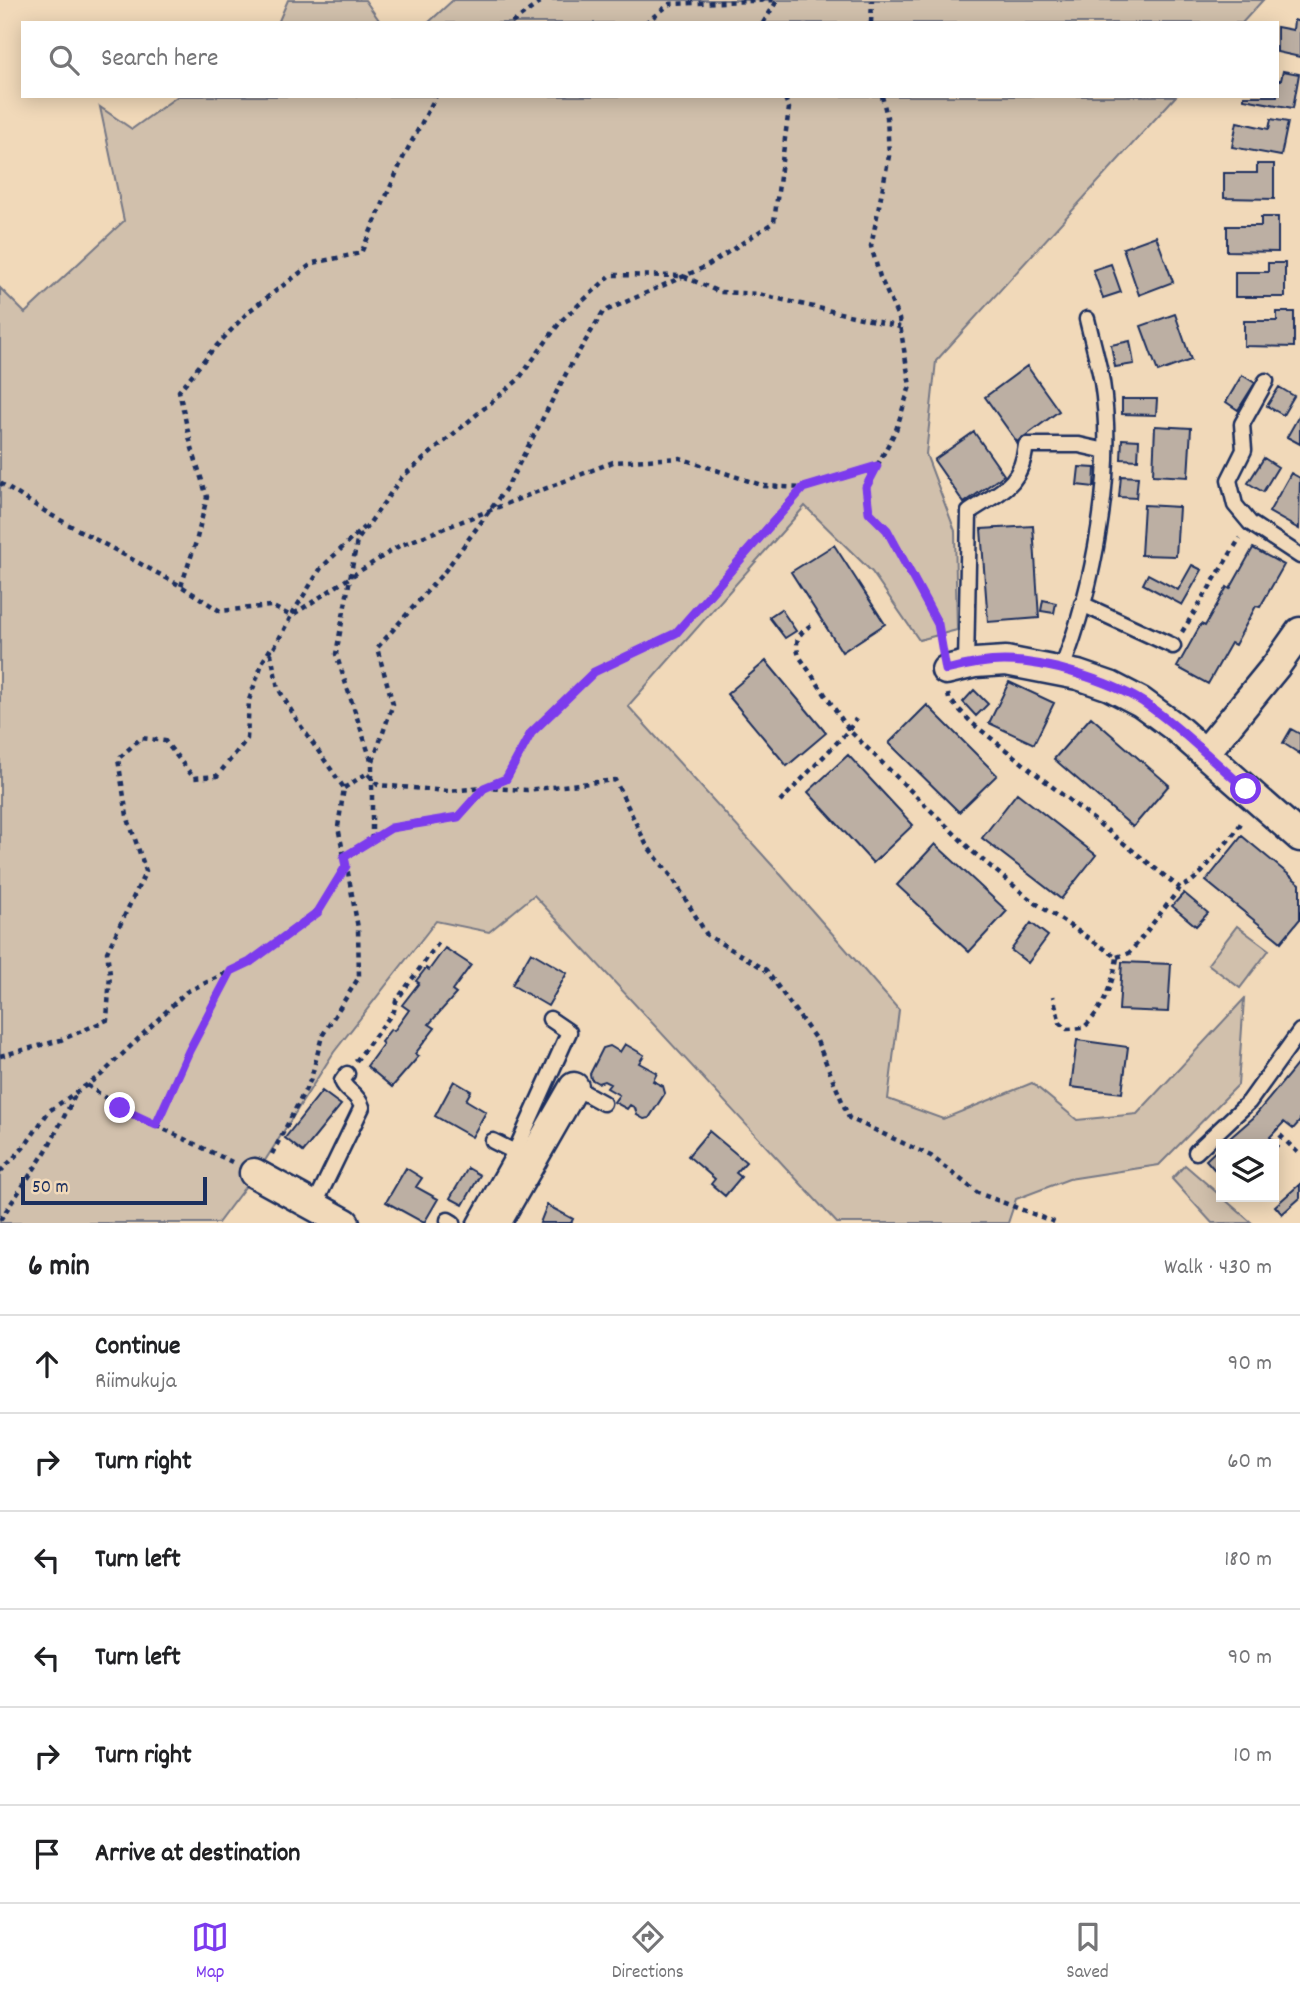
<!DOCTYPE html>
<meta charset="utf-8">
<style>
:root{--surface:#fff;--page:#f2f2f2;--text:#202124;--muted:#757577;--line:#e0e0e0;--accent:#7c3aed}
body{margin:0;font-family:Dekko,sans-serif;background:var(--page);color:var(--text)}
.controls{position:absolute;right:21px;bottom:21px;display:grid;overflow:hidden;border-radius:0px;box-shadow:0 4px 18px #0003}
.controls button{width:63px;height:63px;display:grid;place-items:center;padding:0;border:0;border-bottom:2px solid var(--line);background:var(--surface);color:var(--text);font:35px sans-serif}
.scale{position:absolute;left:21px;bottom:18px;width:186px;box-sizing:border-box;padding-left:7px;border:4px solid #1b2f5e;border-top:0;font-size:19px;line-height:24px;white-space:nowrap;color:#1b2f5e;-webkit-text-stroke:5px #f1d9b9;paint-order:stroke}
.stop{position:absolute;width:21px;height:21px;margin:-16px;border:5px solid #7c3aed;border-radius:50%;background:#fff}
.stop.end{background:#7c3aed;border-color:#fff;box-shadow:0 2px 7px #0008}
.list{margin:0;padding:0;list-style:none}
h2{display:flex;justify-content:space-between;align-items:center;height:91px;margin:0;padding:0 28px;font-size:30px}
h2 small{font-size:23px;font-weight:400;color:var(--muted)}
.list li{display:grid;grid-template-columns:46px 1fr auto;gap:21px;align-items:center;box-sizing:border-box;height:98px;padding:0 28px;border-top:2px solid var(--line)}
.list b{display:block;font-size:26px;white-space:nowrap}
.list p{margin:0;font-size:23px;white-space:nowrap;color:var(--muted)}
.list em{font-size:23px;font-style:normal;color:var(--muted)}
.icon{flex:none;width:38px;height:38px;fill:none;stroke:currentColor;stroke-width:2;stroke-linecap:round;stroke-linejoin:round}
.map{position:relative;flex:none;width:1300px;height:1223px;overflow:hidden}
.search{position:absolute;background:var(--surface);box-shadow:0 4px 18px #0003;left:21px;right:21px;top:21px;height:77px;display:flex;align-items:center;gap:18px;box-sizing:border-box;padding:0 24px;border-radius:0px;color:var(--muted);font-size:26px}
.sheet{height:679px;background:var(--surface)}
nav{display:flex;justify-content:space-around;align-items:center;box-sizing:border-box;height:98px;border-top:2px solid var(--line);background:var(--surface);font-size:19px;color:var(--muted)}
nav a{display:grid;justify-items:center;gap:4px}
nav .on{color:var(--accent)}
.map>svg:first-child{display:block}
.green{fill:#d1c0ac;stroke:#767885;stroke-width:2}
.building{fill:#bcafa3;stroke:#1b2f5e;stroke-width:2}
.lines{fill:none;stroke-linecap:round;stroke-linejoin:round}
.lane-casing{stroke:#1b2f5e;stroke-width:19}
.street-casing{stroke:#1b2f5e;stroke-width:33}
.path{stroke:#1b2f5e;stroke-width:4.5;stroke-dasharray:5 5;stroke-linecap:butt}
.lane{stroke:#f1d9b9;stroke-width:14}
.street{stroke:#f1d9b9;stroke-width:28}
.route{stroke:#7c3aed;stroke-width:9}
</style>
<div class="map">
<svg width="1300" height="1223" viewBox="0 0 1300 1223">
<rect width="100%" height="100%" fill="#f1d9b9"/>
<filter id="ink" filterUnits="userSpaceOnUse"><feTurbulence type="fractalNoise" baseFrequency=".0143" numOctaves="2"/><feDisplacementMap in="SourceGraphic" scale="14" xChannelSelector="R" yChannelSelector="G"/><feConvolveMatrix kernelMatrix="1 2 1 2 8 2 1 2 1" color-interpolation-filters="sRGB"/></filter>
<g filter="url(#ink)">
<path class="green" d="M288,0h77l16,23h-103z
M453,0h810l-21,23h-814z
M178,96h998l-240,265 -10,93 29,77 2,99 -38,10 -47,-68 -67,-66 -177,200 153,169 118,135 -11,89 55,20 89,-36 45,37 60,-6 107,-115 -6,86 -79,80 -90,14 -53,20 -8,24h-171l-303,-328 -45,37 -53,-11 -102,131 -68,107 -48,64h-218v-935l25,25 99,-92 -24,-114 32,22z
M1237,926l32,24 -29,38 -32,-24z
M1185,1165l67,58h-40l-40,-44z"/>
<path class="building" d="M1294,20l6,2v35l-23,-5v-25l16,3z
M1283,71l16,3 -6,34 -49,-9v-3h33v-16h4z
M1271,119l17,3 -7,34 -49,-9 5,-25 32,7z
M1257,164h17v35l-50,-1v-25h33z
M1261,217h17v35l-51,-1v-25h34z
M1156,236l17,46 -34,13 -16,-47z
M1268,263h17v34h-50v-25h33z
M1111,264l10,28 -18,6 -10,-28z
M1277,312h17v35l-50,-1v-25h33z
M1175,314l16,46 -33,12 -17,-46z
M1130,341l4,23 -19,3 -4,-22z
M1027,366l32,45 -42,31 -32,-45z
M1242,375l13,8 -17,27 -12,-8z
M1279,387l15,9 -11,19 -16,-9z
M1122,399h35l-1,16 -34,-1z
M1300,414v30l-13,-7z
M1155,426l36,2 -3,49 -35,-2z
M974,432l30,43 -40,28 -30,-43z
M1122,439l17,1 -1,20 -17,-1z
M1264,458l14,9 -15,25 -15,-9z
M1079,467l16,1 -1,19 -17,-2z
M1291,473l9,5 -1,51 -30,-17z
M1121,476l17,1 -2,21 -17,-1z
M1144,505l35,2 -3,49 -35,-1z
M1033,526l6,92 -51,4 -7,-93z
M834,545l51,79 -43,28 -51,-80z
M1253,548l31,17 -24,42 -4,-1 -21,39 -4,-2 -23,41 -31,-17 24,-43 4,2 22,-39 3,2z
M1192,565l10,5 -20,35 -39,-21 5,-10 30,16z
M1043,600l13,3 -2,10 -13,-2z
M781,609l15,22 -11,7 -16,-21z
M766,661l60,72 -39,33 -60,-72z
M1009,682l45,21 -20,41 -45,-21z
M974,690l14,14 -12,12 -13,-14z
M927,705l70,70 -38,37 -70,-69z
M1091,717l78,68 -36,42 -79,-68z
M1291,729l9,5v20l-17,-11z
M848,755l65,70 -40,38 -65,-71z
M1017,793l79,62 -35,44 -79,-61z
M1242,836l58,48v35l-19,23 -75,-61z
M935,844l72,67 -38,41 -72,-67z
M1184,893l24,20 -12,13 -24,-20z
M1031,923l17,13 -20,27 -17,-13z
M445,948l26,17 -19,26 4,3 -27,30 6,4 -20,26 4,2 -27,31 -25,-21 16,-22 -2,-2 10,-13 3,2 15,-21 -7,-5 17,-22 -3,-2 10,-13 3,2z
M531,952l36,21 -19,33 -36,-21z
M1122,962l49,2 -3,48 -49,-2z
M1077,1040l51,7 -6,46 -51,-6z
M625,1044l19,11 -5,8 18,10 -4,8 10,5 2,7 -16,25 -5,1 -7,-4 -2,-7 -5,-3 -3,4 -13,-7 5,-7 -12,-7 3,-4 -6,-3 -6,2 -7,-4 -1,-5 13,-26 7,-2 10,6z
M1300,1061v60l-7,8 -9,-7 -14,15 8,9 -4,4v-6h-51l30,-26z
M454,1081l17,10 -5,9 20,12 -14,25 -37,-21z
M322,1091l19,14 -38,47 -18,-14z
M709,1131l37,31 -10,11 5,4 -16,19 -14,-12 4,-5 -27,-23z
M1221,1146v31l-15,-17z
M406,1168l16,10 -6,9 22,12 -14,24 -38,-21z
M468,1168l12,7 -17,30 -13,-7z
M1300,1184v14l-18,16 -7,-8z
M547,1205l26,14 -2,4h-31z"/>
<g class="lines">
<defs>
<path id="lane" d="M1266,381l-24,43 2,26 -15,30 6,25 15,18 50,33
M1082,604l91,42
M966,665l3,-153c31,-21 52,-25 57,-67h53l27,6
M1061,671c33,-84 55,-200 41,-289 -4,-21 -10,-42 -15,-63
M574,1087l29,16
M515,1152l54,-120 -19,-13
M1196,1152l53,-50 51,-71
M314,1206l48,-99c-5,-15 -15,-14 -20,-26l5,-7
M448,1220l5,3
M475,1223l40,-71 -22,-11"/>
<path id="street" d="M946,670l29,-7 31,-2 72,14 32,11 31,16 34,25 125,110
M1205,753l71,-87 24,-34
M254,1173l91,50
M496,1223l78,-136"/>
</defs>
<use href="#lane" class="lane-casing"/>
<use href="#street" class="street-casing"/>
<path class="path" d="M512,23l31,-23
M645,23l25,-19 107,-4
M763,23l14,-22
M871,23l1,-23
M882,96l5,21 2,39 -18,90 9,31 19,42 11,67 -14,44 -30,57 3,25 18,18 51,94 4,23
M0,483l51,32 130,71 39,25 51,-5 20,10
M181,586l15,-44 11,-45 -16,-52 -12,-54 29,-36 41,-44 64,-48 48,-10 43,-97 32,-60
M292,614l29,-46 43,-41
M811,625c-13,9 -17,16 -12,31l50,74 124,122 58,48 86,57c-3,24 -15,55 -34,71l-16,1 -7,-6 -7,-27
M1182,632l58,-94
M948,694l1,5 23,24 208,165
M373,761l20,-57 -16,-56 68,-77 62,-84 62,-119 34,-56 104,-46 67,-44 15,-114 -5,-12
M368,774l10,11 70,6 36,-3 43,2 88,-10 32,66 25,31 35,58 59,35 51,71 32,77 82,38 47,37 79,30
M344,788l25,-16
M780,802l69,-72 7,-11
M372,840v-77l-36,-109 21,-113 45,-64 116,-97 43,-59 50,-46 72,1 36,16 39,2 142,33
M344,857l47,-29 67,-11 26,-29 23,-9 24,-46 63,-61 82,-39 127,-145 73,-21
M1117,957l12,-4 7,-8 44,-57 11,-6 11,-10 35,-42 5,-9
M0,1056l61,-16 46,-20 3,-46 -3,-22 39,-81 -19,-55 -9,-57 23,-21 24,3 29,37 23,-2 30,-37 2,-39 14,-39 8,-13
M356,1061l38,-50 2,-10 43,-59
M87,1085l33,23 112,54
M156,1125l33,-74 41,-79
M1280,1135l20,20
M272,1154l39,-75 11,-43 37,-59 -1,-49 -11,-61
M0,1172l25,-26 24,-35 52,-36 85,-83 64,-30 68,-50 28,-46 -8,-39 6,-39 -46,-66 -20,-34 -7,-34 20,-38 61,-40 47,-30 214,-84 67,-4 84,28 39,2
M0,1220l46,-69 31,-59"/>
<use href="#lane" class="lane"/>
<use href="#street" class="street"/>
</g>
</g>
<g class="lines" filter="url(#ink)">
<path class="route" d="M120,1108l36,17 33,-74 42,-80 19,-9 68,-50 28,-46 -2,-9 47,-29 67,-11 26,-29 22,-9 25,-46 63,-61 82,-39 127,-145 74,-22 -11,21 3,25 18,18 51,94 8,46c19,-5 38,-9 58,-9 41,0 104,19 139,41 37,25 69,58 103,87"/>
</g>
</svg>
<div class="controls">
<button><svg class="icon" aria-label="layers" viewBox="0 0 24 24"><path d="M12 4l9 5-9 5-9-5zM3 14l9 5 9-5"/></svg></button>
</div>
<div class="scale">50 m</div>
<div class="stop" style="left:1246px;top:789px"></div>
<div class="stop end" style="left:120px;top:1108px"></div>
<div class="search"><svg class="icon" aria-label="search" viewBox="0 0 24 24"><circle cx="10" cy="10" r="6"/><path d="M15 15l6 6"/></svg>Search here</div>
</div>
<section class="sheet">
<h2>6 min<small>Walk · 430 m</small></h2>
<ul class="list">
<li><svg class="icon" aria-label="ahead" viewBox="0 0 24 24"><path d="M12 20V5M6 11l6-6 6 6"/></svg><div><b>Continue</b><p>Riimukuja</p></div><em>90 m</em></li>
<li><svg class="icon" aria-label="right" viewBox="0 0 24 24"><path d="M7 20v-9h11M14 6l5 5-5 5"/></svg><div><b>Turn right</b></div><em>60 m</em></li>
<li><svg class="icon" aria-label="left" viewBox="0 0 24 24"><path d="M17 20v-9H6M10 6l-5 5 5 5"/></svg><div><b>Turn left</b></div><em>180 m</em></li>
<li><svg class="icon" aria-label="left" viewBox="0 0 24 24"><path d="M17 20v-9H6M10 6l-5 5 5 5"/></svg><div><b>Turn left</b></div><em>90 m</em></li>
<li><svg class="icon" aria-label="right" viewBox="0 0 24 24"><path d="M7 20v-9h11M14 6l5 5-5 5"/></svg><div><b>Turn right</b></div><em>10 m</em></li>
<li><svg class="icon" aria-label="arrive" viewBox="0 0 24 24"><path d="M6 21V4h12l-3 4 3 4H6"/></svg><div><b>Arrive at destination</b></div></li>
</ul>
</section>
<nav>
<a class="on"><svg class="icon" aria-label="map" viewBox="0 0 24 24"><path d="M3 6l6-2 6 2 6-2v14l-6 2-6-2-6 2zM9 4v14M15 6v14"/></svg>Map</a>
<a><svg class="icon" aria-label="directions" viewBox="0 0 24 24"><path d="M12 3l9 9-9 9-9-9zM9 14v-3h6M13 9l2 2-2 2"/></svg>Directions</a>
<a><svg class="icon" aria-label="saved" viewBox="0 0 24 24"><path d="M7 4h10v16l-5-4-5 4z"/></svg>Saved</a>
</nav>
